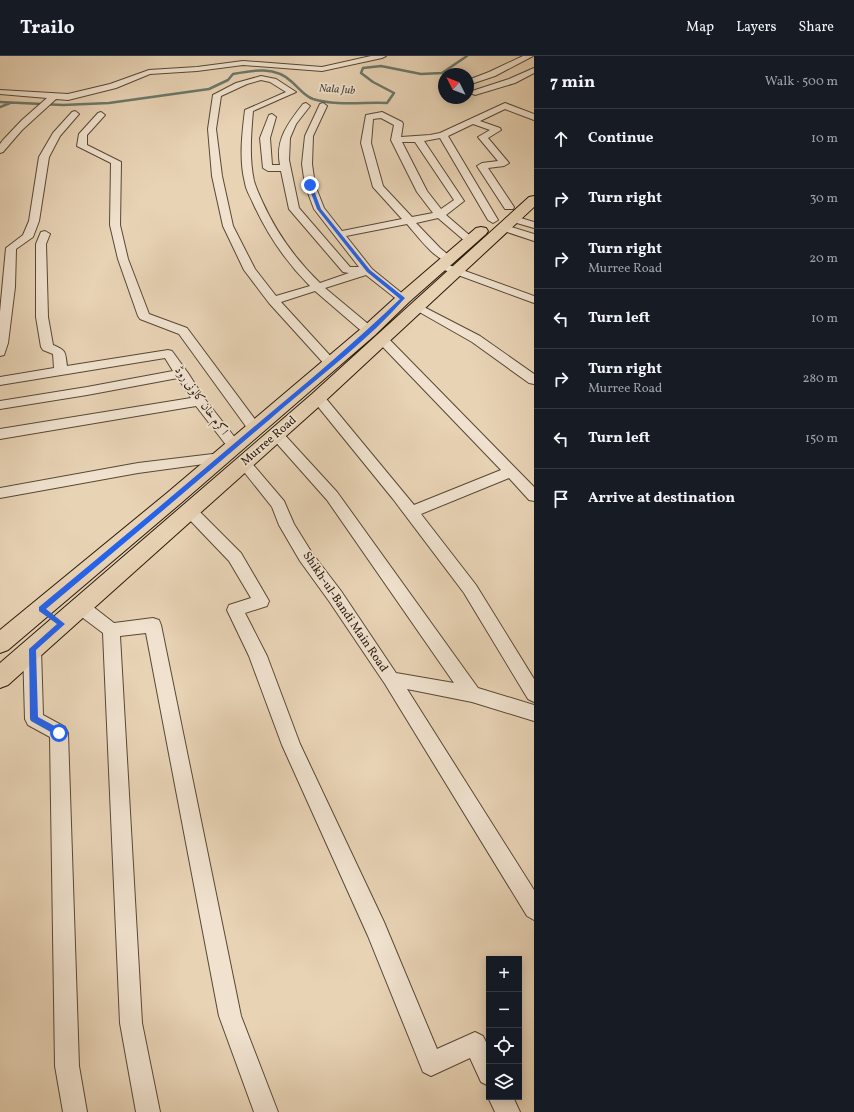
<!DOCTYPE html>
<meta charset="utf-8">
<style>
:root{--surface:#171b24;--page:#20242c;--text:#f1f3f6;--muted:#9ea1a6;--line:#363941}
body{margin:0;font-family:Vollkorn,Amiri,serif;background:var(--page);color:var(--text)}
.controls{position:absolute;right:12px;bottom:12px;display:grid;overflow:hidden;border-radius:0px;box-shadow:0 2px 10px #0003}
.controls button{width:36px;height:36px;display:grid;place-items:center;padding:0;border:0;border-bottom:1px solid var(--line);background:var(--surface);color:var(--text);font:20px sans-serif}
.compass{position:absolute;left:438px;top:12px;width:36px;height:36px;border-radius:50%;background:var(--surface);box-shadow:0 2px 10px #0003;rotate:312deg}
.stop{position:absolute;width:12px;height:12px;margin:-9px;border:3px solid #2563eb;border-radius:50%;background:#fff}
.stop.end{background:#2563eb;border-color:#fff;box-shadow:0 1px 4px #0008}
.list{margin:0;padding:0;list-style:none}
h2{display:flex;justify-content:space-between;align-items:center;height:52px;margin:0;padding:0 16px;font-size:17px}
h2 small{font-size:13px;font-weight:400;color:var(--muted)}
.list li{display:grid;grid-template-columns:26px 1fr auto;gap:12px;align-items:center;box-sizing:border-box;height:60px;padding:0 16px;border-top:1px solid var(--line)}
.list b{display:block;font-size:15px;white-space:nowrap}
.list p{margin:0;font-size:13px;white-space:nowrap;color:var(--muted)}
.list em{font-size:13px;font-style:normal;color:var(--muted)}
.icon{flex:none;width:22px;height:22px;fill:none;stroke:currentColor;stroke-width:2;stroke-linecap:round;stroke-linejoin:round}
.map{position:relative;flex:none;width:534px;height:1056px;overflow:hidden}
header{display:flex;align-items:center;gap:24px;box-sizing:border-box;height:56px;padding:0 20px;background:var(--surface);border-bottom:1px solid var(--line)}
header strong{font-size:19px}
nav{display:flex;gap:22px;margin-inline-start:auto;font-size:14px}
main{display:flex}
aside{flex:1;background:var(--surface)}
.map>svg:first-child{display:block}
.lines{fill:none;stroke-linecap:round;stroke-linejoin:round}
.stream{stroke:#6b786b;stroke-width:2.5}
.minor-casing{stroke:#584835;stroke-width:2}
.primary-casing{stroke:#28190a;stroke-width:2}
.minor{fill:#f0e2cf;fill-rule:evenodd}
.primary{fill:#e8d3b5;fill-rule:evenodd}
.route{fill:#2563eb}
.labels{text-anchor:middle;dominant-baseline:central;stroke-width:3.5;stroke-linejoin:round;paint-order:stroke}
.far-water-label{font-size:11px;font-style:italic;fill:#49493a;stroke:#f0e2cf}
.street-label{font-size:12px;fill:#28190a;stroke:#f0e2cf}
</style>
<header>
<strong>Trailo</strong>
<nav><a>Map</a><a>Layers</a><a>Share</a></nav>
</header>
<main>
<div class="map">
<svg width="534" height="1056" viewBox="0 0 534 1056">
<rect width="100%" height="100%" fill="#e8d3b5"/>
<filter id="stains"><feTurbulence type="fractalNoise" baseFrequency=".005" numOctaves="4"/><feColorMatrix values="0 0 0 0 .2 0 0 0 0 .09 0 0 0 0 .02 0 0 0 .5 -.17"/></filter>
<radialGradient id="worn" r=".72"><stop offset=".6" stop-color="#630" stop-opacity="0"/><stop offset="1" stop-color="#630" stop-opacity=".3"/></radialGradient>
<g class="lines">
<path class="stream" d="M0,46l63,3 46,-2 100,-14 19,-9 5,-6c20,-4 43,-8 59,8 7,6 12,14 21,17 23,7 50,3 74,4l7,-10 -21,-11 -12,-9 2,-5 18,-2 40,8 21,-1 25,-17
M0,51l10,-4"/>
<defs>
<path id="minor" d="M371,0h15l-4,2 -60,13 -79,-6 -46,6 -47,3 -34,14 -48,12 -12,-1 -34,31 -19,22 -3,1v-9l3,-4 19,-20 25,-22 -47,-4v-4l68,4 42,-10 39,-14 48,-3 46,-6 79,6z
M523,0h10l-38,20 -27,9v-5l21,-8z
M534,12v5l-19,10 -40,12 -4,-2 1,-2 37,-12z
M261,20l15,3 20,13 -43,19c-2,23 -4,47 1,70 2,7 5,13 8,20 14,31 33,58 58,82l29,-10 -6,-1 -54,-63 -8,-38h-13l-5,-3 -3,-30 9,-23 3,-1 4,3 -6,21 2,27h8c-5,-25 8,-42 23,-61l3,-1 4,3 -14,18 -6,14 -1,22 10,48 51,59h9l-45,-58 -9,-24 -3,-21 3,-28 15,-32 3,-1 4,3 -14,30 -1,28 3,21 9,23 18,23 60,-12 -29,-32 -12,-44 5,-28 16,-3 20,10 1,2 -2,13 29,-2 10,-2 65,-30 29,11v6l-29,-11 -25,12 20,7 1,2 -13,8 21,25 -5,3 -16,2 26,39 -1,2h-8l-28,-43 5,-3 16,-2 -20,-24 12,-7 -17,-6 -25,12 50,84 -5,3 -5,-3 -48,-82 -16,3 40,60 -18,14 29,25 -1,2h-8l-28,-24 -22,5 24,25 13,11 -1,2c-14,4 -36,-27 -45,-37l-61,12 26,33 37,30 -2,2h-8l-33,-26 -41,13 48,40 2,3 -2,3h-8l-50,-43 -34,11 54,59 2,3 -2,3h-8l-58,-64 -25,-33 -21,-44 -11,-50 -4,-47 5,-34 23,-12zM261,24l9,2 16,10 -41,18c-3,24 -6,50 0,73 1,7 5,13 8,20 14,31 33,59 57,83l-34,10 -21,-27 -22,-43 -11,-50 -6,-47 5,-33 26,-12zM381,62l13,7 -3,15 26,52 16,21 -21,4 -29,-31 -12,-43 2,-24zM402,86h13l39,58 -13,9 -14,-18z
M75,55l4,3 -19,22 -11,21 -10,64 -6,16 -17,12 -1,38 -7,56 -4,12 -4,1v-44l6,-64 17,-13 6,-14 10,-64 14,-24 19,-21z
M101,56l4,3 -18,20v10l34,17 -1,63 8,34 21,55 38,14 73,98 2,3 -2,3 -5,1 -5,-1 -71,-98 -39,-15 -2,-3 -20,-57 -8,-34 1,-62 -34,-17 2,-12 19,-21z
M514,160l20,6v6l-24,-7 -1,-2 1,-2z
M505,169l29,9v7l-33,-11 -1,-2 1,-2z
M45,175l5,3 -4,10 2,73 5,28c14,6 12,7 14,21l101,-16 4,1 16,22 16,25 36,46 2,3 -2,3 -5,2 -5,-2 -34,-44 -196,33v-10l191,-31 -13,-20 -91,17 -87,14v-8l87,-14 86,-16 -8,-13 -165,27v-8l54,-9 -1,-14 -10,-4 -2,-3 -5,-30v-73l5,-12z
M443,207l91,33v7l-95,-35 -2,-2z
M418,248l62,32 54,38v10l-5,-1 -57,-41 -58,-33 -2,-2 2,-2z
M383,280l4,1 147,150v14l-5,-1 -20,-22 -88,36 55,71 58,94v23l-6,-3 -64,-106 -71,-94 -82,-101 2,-3 5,-1 5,1 91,110 87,-35 -122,-127 -2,-3 2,-3z
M277,374l5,2 55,60 141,196 56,17v16l-62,-19 -65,-13 127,201v30l-7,-4 -142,-232 -56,-83 -29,-40 -21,-36 -7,-18 -35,-44 2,-3 5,-2 5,2 35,41 10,23 18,29 29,38 55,82 58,10 -127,-183 -55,-62 -2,-3 2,-3z
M221,397l5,2 2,3 -2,3 -88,12 -138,25v-10l138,-25z
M190,450l5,1 46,46 28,48 -2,5 -22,7 22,43 33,88 84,178 53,127 38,-17 8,4 6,12v38l-8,-4 -11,-24 -39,18 -8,-4 -55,-136 -86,-191 -33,-89 -22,-46 2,-5 22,-7 -22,-37 -44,-46 -2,-4 2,-4z
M81,544l6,2 27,21 39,-5 6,2 2,5 80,391 37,96h-24l-35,-96 -73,-383 -26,3 22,387 18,89h-24l-16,-89 -17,-390 -28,-21 -2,-5 2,-5z
M32,586l6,2 3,5 2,66 22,12 3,6 11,333 8,46h-24l-8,-46 -5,-329 -22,-12 -3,-6 -2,-70 3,-5z
M489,1039v2h24l7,15h-25l-7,-15z"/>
<path id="primary" d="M534,140v11l-210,195 -316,283 -8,3v-25l312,-269 217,-197z
M481,171l5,1 2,3 -2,3 -77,68 -34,33 -194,168 -173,147 -8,3v-23l167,-137 196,-166 34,-31 79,-68z"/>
</defs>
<use href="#minor" class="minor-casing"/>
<use href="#primary" class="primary-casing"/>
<use href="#minor" class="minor"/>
<use href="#primary" class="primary"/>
</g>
<path class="route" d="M310,128l2,1 9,24 49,61 35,28c-35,40 -81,75 -121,109 -79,68 -158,135 -238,202l19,15 -29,26 2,67 24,13v5h-6l-25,-14 -1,-2 -1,-70 28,-25 -18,-13v-4c75,-62 149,-124 223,-187 47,-39 94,-79 138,-121l-33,-27 -50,-63 -9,-24z"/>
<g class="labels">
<g class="far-water-label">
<text transform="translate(337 34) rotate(4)">Nala Jub</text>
</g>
<g class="street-label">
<text transform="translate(201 345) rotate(54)">اکرم خان کالونی روڈ</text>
<text transform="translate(269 385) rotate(-41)">Murree Road</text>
<text transform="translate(345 556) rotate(56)">Shikh-ul-Bandi Main Road</text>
</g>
</g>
<rect width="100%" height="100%" filter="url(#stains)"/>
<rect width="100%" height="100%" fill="url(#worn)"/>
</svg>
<div class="controls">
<button>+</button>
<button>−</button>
<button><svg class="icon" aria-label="locate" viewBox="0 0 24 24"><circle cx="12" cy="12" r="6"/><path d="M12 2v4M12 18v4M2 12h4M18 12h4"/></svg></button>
<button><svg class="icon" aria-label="layers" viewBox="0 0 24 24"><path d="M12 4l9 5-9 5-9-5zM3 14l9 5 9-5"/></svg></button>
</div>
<svg class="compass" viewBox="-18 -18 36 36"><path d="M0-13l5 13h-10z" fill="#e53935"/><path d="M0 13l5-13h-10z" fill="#9ea1a6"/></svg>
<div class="stop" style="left:59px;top:677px"></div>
<div class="stop end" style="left:310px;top:129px"></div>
</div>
<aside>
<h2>7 min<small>Walk · 500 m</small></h2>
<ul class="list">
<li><svg class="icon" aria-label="ahead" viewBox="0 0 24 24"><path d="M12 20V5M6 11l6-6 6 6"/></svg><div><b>Continue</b></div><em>10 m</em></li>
<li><svg class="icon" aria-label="right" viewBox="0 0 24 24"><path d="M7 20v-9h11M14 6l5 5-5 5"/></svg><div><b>Turn right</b></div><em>30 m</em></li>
<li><svg class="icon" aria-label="right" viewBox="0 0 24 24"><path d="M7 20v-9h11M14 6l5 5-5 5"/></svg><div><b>Turn right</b><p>Murree Road</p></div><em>20 m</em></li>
<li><svg class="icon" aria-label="left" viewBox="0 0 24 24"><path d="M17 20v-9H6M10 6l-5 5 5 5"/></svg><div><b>Turn left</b></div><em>10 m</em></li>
<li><svg class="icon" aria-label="right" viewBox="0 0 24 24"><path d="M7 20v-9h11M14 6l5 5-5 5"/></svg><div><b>Turn right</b><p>Murree Road</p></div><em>280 m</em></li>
<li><svg class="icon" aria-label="left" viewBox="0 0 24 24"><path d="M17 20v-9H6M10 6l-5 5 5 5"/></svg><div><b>Turn left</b></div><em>150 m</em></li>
<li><svg class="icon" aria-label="arrive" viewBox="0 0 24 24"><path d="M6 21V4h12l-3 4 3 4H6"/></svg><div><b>Arrive at destination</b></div></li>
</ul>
</aside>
</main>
